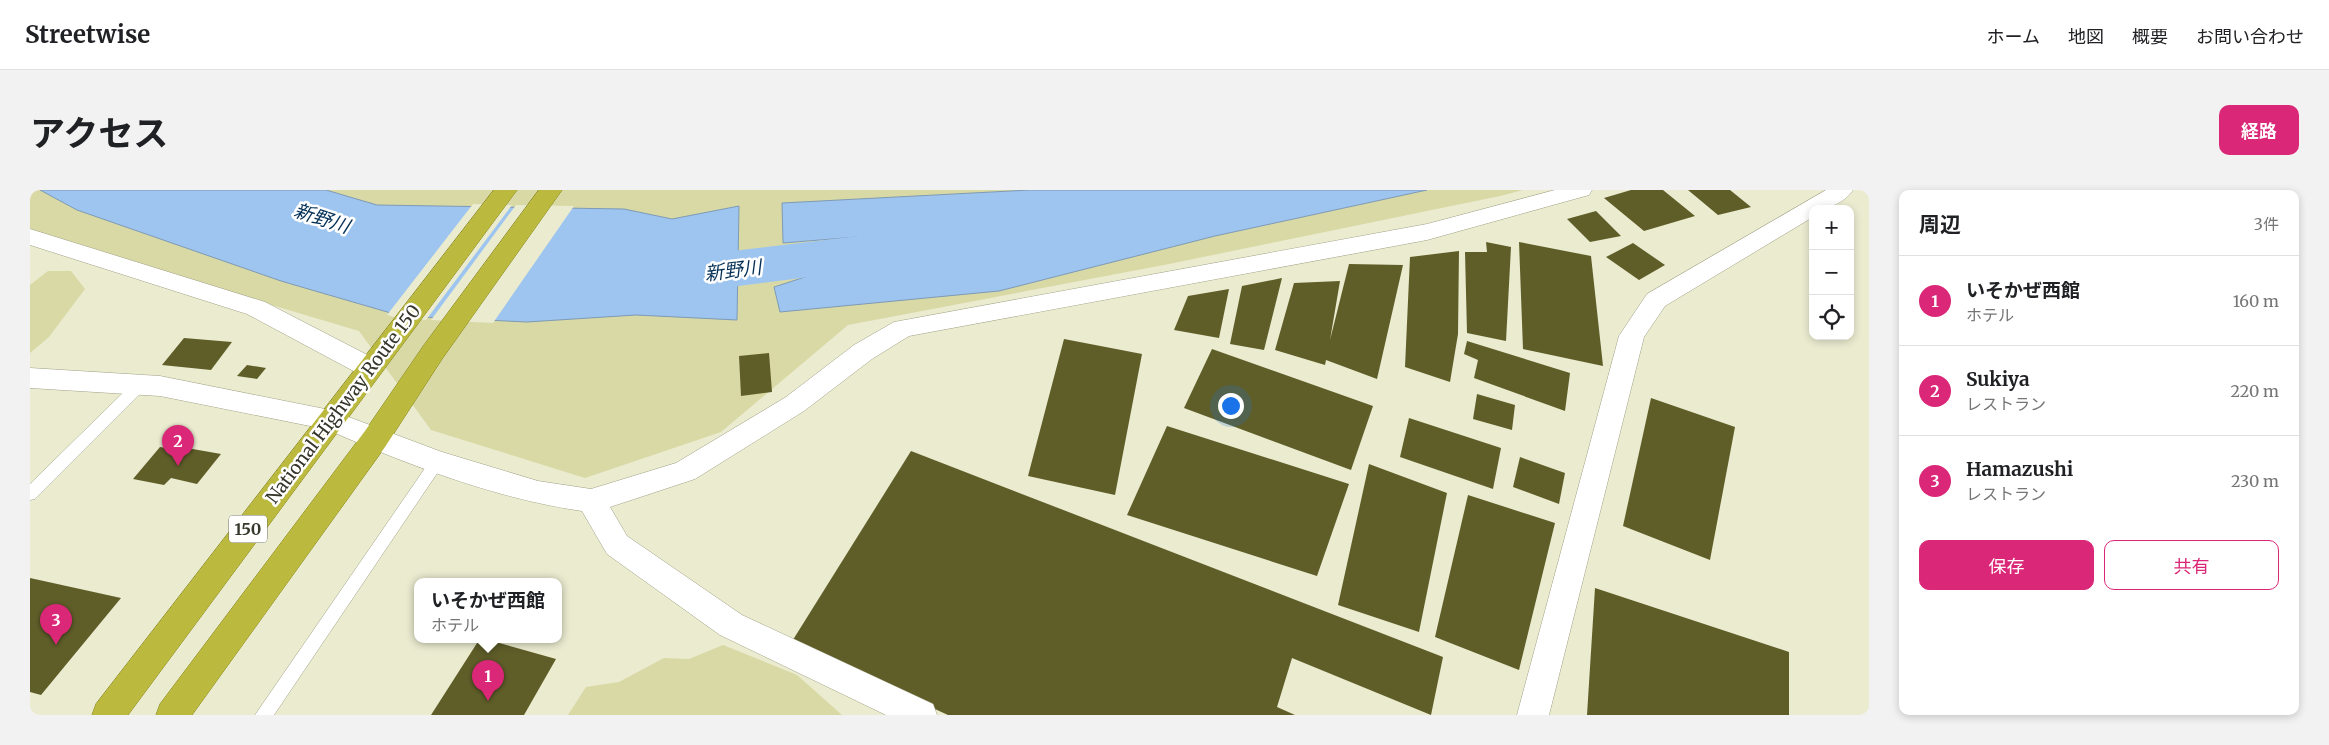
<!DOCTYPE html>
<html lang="ja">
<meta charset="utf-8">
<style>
:root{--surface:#fff;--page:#f2f2f2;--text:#202124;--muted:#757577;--line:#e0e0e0;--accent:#db2777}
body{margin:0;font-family:Merriweather,"Noto Sans JP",serif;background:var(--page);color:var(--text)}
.controls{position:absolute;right:15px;top:15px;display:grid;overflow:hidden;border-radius:10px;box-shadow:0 2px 8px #0003}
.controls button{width:45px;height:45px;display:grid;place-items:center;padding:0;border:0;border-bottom:1px solid var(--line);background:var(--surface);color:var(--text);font:25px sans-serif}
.you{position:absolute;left:1200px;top:215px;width:18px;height:18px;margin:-12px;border:4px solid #fff;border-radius:50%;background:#1a73e8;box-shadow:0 0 0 8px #1a73e833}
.badge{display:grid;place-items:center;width:32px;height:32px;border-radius:50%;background:var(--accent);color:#fff;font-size:16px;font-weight:700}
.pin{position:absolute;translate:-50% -41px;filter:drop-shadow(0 1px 2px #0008)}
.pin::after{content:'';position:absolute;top:26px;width:18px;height:15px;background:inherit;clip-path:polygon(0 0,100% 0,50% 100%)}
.popup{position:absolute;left:384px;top:388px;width:148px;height:65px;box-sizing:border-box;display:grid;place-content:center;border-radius:10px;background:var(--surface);filter:drop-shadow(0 1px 4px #0005);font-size:16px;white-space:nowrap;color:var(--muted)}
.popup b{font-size:19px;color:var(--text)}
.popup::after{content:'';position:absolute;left:50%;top:100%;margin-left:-10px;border:10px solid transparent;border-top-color:var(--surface)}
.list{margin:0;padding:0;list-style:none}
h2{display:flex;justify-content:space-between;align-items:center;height:65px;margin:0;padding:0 20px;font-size:21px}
h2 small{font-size:16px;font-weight:400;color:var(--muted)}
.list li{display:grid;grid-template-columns:32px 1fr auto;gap:15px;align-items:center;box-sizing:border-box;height:90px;padding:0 20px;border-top:1px solid var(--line)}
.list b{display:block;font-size:19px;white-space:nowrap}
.list p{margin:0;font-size:16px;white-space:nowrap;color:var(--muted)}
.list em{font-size:16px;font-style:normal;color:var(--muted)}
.actions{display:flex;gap:10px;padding:15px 20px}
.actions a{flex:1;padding:11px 0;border:1px solid var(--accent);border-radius:10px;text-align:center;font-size:18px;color:var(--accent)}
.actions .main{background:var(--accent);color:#fff}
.icon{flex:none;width:28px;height:28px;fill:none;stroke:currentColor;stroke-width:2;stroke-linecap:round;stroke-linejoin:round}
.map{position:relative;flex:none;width:1839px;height:525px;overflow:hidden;border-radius:10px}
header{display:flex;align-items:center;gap:30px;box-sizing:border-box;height:70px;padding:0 25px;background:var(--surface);border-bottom:1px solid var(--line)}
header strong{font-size:24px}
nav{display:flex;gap:28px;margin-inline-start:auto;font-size:18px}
.intro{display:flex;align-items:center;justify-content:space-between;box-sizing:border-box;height:120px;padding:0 30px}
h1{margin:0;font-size:35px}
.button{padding:12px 22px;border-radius:10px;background:var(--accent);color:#fff;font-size:18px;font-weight:700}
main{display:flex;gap:30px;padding:0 30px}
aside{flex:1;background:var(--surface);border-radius:10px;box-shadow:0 2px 8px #0003}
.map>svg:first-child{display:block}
.green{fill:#d9d9a5}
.water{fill:#9dc5f0;stroke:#7e9ab5}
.pier{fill:#eaebcf}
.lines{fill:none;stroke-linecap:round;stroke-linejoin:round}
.river{fill:#9dc5f0;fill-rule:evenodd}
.building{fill:#5f5e29}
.service-casing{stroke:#a1a187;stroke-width:1}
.minor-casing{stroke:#a1a187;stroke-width:1}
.tertiary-casing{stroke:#a1a187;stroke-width:1}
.trunk-casing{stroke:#838118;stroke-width:1}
.service{fill:#fff;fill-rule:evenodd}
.minor{fill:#fff;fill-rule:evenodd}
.tertiary{fill:#fff;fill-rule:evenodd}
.trunk{fill:#bcba3e;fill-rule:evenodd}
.labels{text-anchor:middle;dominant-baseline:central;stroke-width:5;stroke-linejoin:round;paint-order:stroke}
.shield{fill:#fff;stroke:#72726b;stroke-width:1}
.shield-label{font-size:16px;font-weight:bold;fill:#36362b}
.street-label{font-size:18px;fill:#36362b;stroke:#fff}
.water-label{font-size:19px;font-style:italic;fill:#043057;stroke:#fff}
</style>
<header>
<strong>Streetwise</strong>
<nav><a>ホーム</a><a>地図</a><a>概要</a><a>お問い合わせ</a></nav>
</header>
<div class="intro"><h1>アクセス</h1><a class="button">経路</a></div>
<main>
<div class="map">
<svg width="1839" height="525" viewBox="0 0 1839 525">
<rect width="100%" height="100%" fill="#eaebcf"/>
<path class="green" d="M0,0h1000l-21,2 -226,51 174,-14 -182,58 6,25 434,-76 212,-46h96l-23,6 -331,68 -321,61 -127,107 -136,46 -154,-48 -72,-99 -171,-51 -158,-42z
M18,81h23l14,18 -36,48 -19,16v-68z
M693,455l74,30 45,40h-274l18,-28 33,-5 45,-24 25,1z"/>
<path class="water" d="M10,0h286l51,15 247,4 48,10 67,-13 -2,114 -101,-5 -109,7 -126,-6 -120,-35 -204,-71z
M1000,0h397l-212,46 -216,55 -219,21 -6,-25 180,-58 -171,14 -1,-40z"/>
<path class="pier" d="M443,14l39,1 -86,115 -25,-1 -14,-4z
M486,15l58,1 -81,117 -62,-3z"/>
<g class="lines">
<path class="river" d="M938,33l17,5 8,12 -8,12 -17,5 -310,39 -18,-5 -8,-13 8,-13 18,-5z"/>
</g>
<path class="building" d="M1601,0h32l32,26 -51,15 -40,-33z
M1658,0h42l21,17 -33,8z
M1566,21l25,25 -31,6 -23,-23z
M1456,52l25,5 -5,94 -39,-8 -2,-81h22z
M1489,52l72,14 12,110 -80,-17z
M1603,53l32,22 -26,15 -33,-23z
M1429,61l-1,83 -8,48 -45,-15 5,-110z
M1319,74l54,1 -26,114 -51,-19 -1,5 -50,-15 19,-67 46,-2 -10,59z
M1252,88l-18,72 -34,-6 12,-58z
M1199,99l-10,49 -45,-8 14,-34z
M154,148l48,4 -21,28 -49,-5z
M1034,149l78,15 -27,141 -87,-19z
M1437,151l103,32 -5,38 -91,-33 4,-18 -14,-6z
M1182,159l161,57 -22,64 -167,-62z
M739,163l3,39 -31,4 -2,-40z
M217,175l19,3 -9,11 -20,-3z
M1447,204l38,11 -3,25 -39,-11z
M1621,208l84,29 -25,133 -87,-34z
M1379,228l92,30 -8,41 -93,-32z
M1137,236l182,58 -32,92 -190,-61z
M130,257l24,4 3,-3 34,6 -24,30 -26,-6 -7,7 -31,-6z
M881,261l532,206 -12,58 -139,-57 -15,49 18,8h-347l-157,-72z
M1490,267l45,16 -6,31 -46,-17z
M1339,274l78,29 -28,139 -81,-27z
M1438,305l87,28 -36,147 -84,-33z
M0,388l91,20 -80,97 -11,-3z
M1565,398l194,64v63h-202z
M449,450h10l67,19 -32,56h-93z"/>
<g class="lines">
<defs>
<path id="service" d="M111,189l5,1 2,4 -2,4 -111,111 -5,1v-16l106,-104z
M407,266l5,2 3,4 -3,4 -168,249h-19l177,-257z"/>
<path id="minor" d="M1525,0h37l-3,5 -162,45 -518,96 -37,23 -68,52 -109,68 -85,28 17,29 115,79 191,89 4,11h-51l-166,-80 -113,-81 -25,-43c-90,-13 -178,-48 -261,-84l-4,-7 4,-7 9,-3 112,42 96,29 53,8 85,-26 110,-66 68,-52 40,-23 533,-98z
M1796,0h27c-8,13 -26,19 -40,19v8l-148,89 -21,31 -95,378h-32l102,-379 28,-42z
M0,39l235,73 114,59 4,7 -4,7 -9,3 -9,-3 -114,-61 -217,-69z"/>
<path id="tertiary" d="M0,178l130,8 170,34 9,3 4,7 -4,7 -9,3 -170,-34 -130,-8z"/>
<path id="trunk" d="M464,0h23l-389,525h-36l4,-11z
M509,0h23l-120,169 -57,88 -193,268h-36l4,-11 205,-273 59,-86z"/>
</defs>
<use href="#service" class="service-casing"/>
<use href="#minor" class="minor-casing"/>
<use href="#tertiary" class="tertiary-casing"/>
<use href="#trunk" class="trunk-casing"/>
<use href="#service" class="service"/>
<use href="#minor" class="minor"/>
<use href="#tertiary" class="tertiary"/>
<use href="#trunk" class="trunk"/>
</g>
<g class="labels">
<rect class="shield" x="199" y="325.5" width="38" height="27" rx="4"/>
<g class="shield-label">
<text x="218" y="339">150</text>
</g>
<g class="street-label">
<text transform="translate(313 214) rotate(-53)">National Highway Route 150</text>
</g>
<g class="water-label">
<text transform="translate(292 28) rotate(18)">新野川</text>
<text transform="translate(703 80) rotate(-7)">新野川</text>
</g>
</g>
</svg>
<div class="controls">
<button>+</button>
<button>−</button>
<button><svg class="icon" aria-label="locate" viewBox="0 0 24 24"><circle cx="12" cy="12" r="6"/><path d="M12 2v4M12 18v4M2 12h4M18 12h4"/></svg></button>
</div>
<div class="you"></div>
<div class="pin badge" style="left:458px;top:511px">1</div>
<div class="popup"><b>いそかぜ西館</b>ホテル</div>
<div class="pin badge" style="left:148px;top:276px">2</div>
<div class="pin badge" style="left:26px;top:455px">3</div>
</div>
<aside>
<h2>周辺<small>3件</small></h2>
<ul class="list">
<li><span class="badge">1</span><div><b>いそかぜ西館</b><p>ホテル</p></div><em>160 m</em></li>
<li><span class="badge">2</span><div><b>Sukiya</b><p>レストラン</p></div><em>220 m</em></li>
<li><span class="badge">3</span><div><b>Hamazushi</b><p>レストラン</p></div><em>230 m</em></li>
</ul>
<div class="actions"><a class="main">保存</a><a>共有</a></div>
</aside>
</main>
